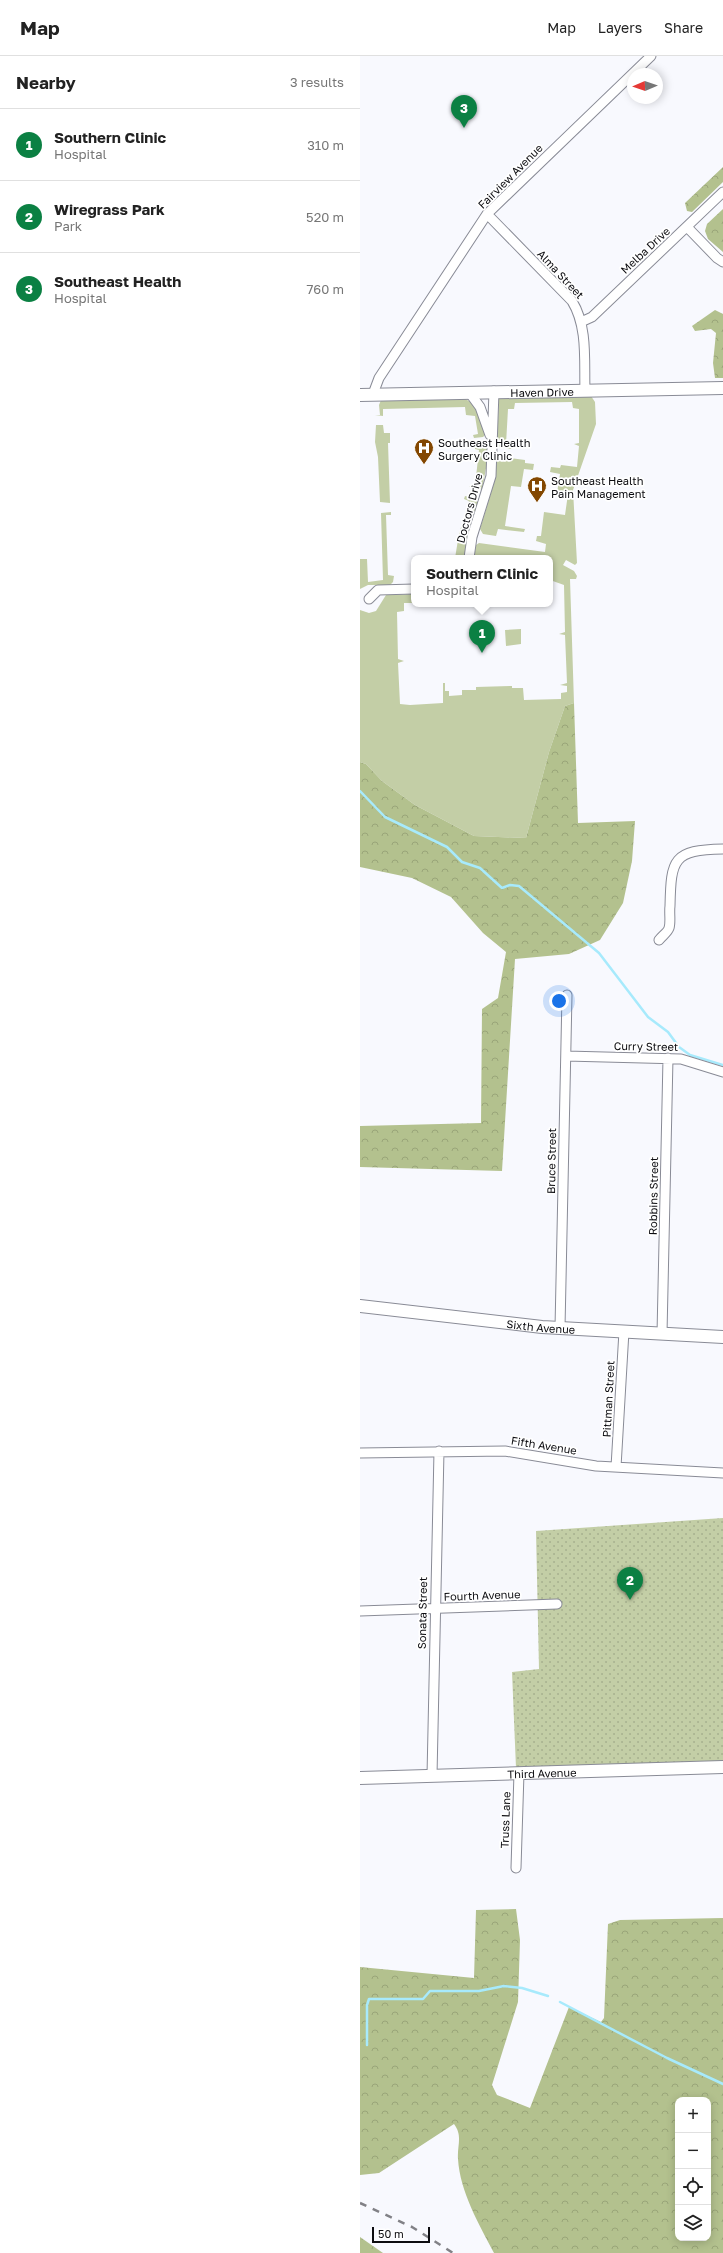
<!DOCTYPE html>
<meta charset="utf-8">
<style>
:root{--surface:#fff;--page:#f2f2f2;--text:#222;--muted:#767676;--line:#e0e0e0;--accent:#0b8043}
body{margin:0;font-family:"Golos Text",sans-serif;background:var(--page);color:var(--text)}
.controls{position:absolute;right:12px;bottom:12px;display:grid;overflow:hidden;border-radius:8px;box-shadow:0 2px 10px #0003}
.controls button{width:36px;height:36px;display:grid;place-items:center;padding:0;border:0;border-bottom:1px solid var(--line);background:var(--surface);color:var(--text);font:20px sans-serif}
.compass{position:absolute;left:267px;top:12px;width:36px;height:36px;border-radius:50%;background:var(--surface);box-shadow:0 2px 10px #0003;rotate:268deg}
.scale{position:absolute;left:12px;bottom:10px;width:58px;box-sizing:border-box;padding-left:4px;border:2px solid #0c0c10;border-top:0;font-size:11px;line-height:14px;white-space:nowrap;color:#0c0c10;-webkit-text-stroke:3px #fff;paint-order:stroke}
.you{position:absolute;left:199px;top:945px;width:14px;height:14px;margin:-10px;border:3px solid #fff;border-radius:50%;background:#1a73e8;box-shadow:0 0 0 6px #1a73e833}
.badge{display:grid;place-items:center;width:26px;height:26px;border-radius:50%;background:var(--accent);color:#fff;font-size:13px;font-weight:700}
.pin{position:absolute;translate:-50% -33px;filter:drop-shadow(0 1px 2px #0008)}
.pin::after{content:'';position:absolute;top:21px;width:14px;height:12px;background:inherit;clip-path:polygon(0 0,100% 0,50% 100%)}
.popup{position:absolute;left:51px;top:499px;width:142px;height:52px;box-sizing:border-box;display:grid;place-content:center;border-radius:8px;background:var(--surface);filter:drop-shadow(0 1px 3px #0005);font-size:13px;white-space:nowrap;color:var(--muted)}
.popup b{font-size:15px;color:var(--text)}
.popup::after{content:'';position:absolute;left:50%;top:100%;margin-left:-8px;border:8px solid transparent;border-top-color:var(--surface)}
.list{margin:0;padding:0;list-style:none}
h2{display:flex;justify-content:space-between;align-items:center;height:52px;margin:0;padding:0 16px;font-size:17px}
h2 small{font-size:13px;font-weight:400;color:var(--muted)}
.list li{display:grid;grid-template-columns:26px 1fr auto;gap:12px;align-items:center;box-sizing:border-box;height:72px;padding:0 16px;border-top:1px solid var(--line)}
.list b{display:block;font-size:15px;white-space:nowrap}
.list p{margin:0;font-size:13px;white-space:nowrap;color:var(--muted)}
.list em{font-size:13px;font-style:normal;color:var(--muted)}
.icon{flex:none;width:22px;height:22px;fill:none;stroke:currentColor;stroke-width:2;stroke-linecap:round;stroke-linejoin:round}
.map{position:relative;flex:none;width:363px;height:2197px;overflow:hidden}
header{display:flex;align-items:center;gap:24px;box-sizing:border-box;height:56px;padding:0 20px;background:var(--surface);border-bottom:1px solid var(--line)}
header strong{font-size:19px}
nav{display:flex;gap:22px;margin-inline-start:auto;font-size:14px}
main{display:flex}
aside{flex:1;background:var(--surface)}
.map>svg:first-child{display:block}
.green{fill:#c3cea6}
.forest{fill:url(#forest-crowns);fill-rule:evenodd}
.park{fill:url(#park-dots)}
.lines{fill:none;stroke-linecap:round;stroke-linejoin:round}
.stream{stroke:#a7eafc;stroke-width:2.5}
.minor-casing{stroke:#898b96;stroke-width:11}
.tertiary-casing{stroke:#898b96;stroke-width:14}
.minor{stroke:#fff;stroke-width:9}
.tertiary{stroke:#fff;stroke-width:12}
.rail{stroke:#818186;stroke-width:2.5;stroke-dasharray:7 7;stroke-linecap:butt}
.labels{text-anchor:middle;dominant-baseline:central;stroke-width:3.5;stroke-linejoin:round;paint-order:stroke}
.street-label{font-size:11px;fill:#0c0c10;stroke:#fff}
.poi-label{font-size:11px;fill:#0c0c10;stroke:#fff;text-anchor:start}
</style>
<header>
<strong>Map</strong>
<nav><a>Map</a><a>Layers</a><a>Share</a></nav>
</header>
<main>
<aside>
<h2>Nearby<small>3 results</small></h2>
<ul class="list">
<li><span class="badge">1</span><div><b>Southern Clinic</b><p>Hospital</p></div><em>310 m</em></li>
<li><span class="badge">2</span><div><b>Wiregrass Park</b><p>Park</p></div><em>520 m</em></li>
<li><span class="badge">3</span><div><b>Southeast Health</b><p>Hospital</p></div><em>760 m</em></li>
</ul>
</aside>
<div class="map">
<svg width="363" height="2197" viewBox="0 0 363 2197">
<defs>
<pattern id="forest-crowns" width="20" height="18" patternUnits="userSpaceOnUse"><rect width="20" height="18" fill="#b3c18e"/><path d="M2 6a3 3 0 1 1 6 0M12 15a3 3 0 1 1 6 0" fill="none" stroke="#99a579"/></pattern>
<pattern id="park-dots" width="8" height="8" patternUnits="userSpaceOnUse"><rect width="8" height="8" fill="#c3cea6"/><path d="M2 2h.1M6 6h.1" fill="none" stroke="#a6b08e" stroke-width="1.8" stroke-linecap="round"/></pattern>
</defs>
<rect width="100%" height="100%" fill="#f8f9fe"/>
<path class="green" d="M231,340l4,6 1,22 -23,66 4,73 -2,2 -9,-5 -3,5 11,6 3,5 -1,3h-6l4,124 -9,3 -16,46 -23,86 -52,-2 -59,-31 -33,-24 -16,-17 -6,-2v-152l9,3 7,-2 10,-16 28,-1v9h-10v8l-7,1 1,47 6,2 -6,2 2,41 10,1 33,-2v-20h2v8h4v5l13,-1v-5h14v-3l36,-1v2h11l1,12 37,-1v-6l6,-1v-6l-7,-1 7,-2 -2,-48 -6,-1 6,-2 -1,-47 -14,-5v-22h-76l2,-13 3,-2 66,9 1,-8 -10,-3 1,-5h4l3,-24 21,3 3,-21 -11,-1 3,-19 -10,-2 1,-5 9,1 1,-3 16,2 2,-21 -5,-2 5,-1v-34l-6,-1 -1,-6 -57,1 -1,6h-6l-2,35 6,2 -1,3 -11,-2 -3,-3 2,-45z
M104,342l11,7 11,29 -3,3 -9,1 -1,-3 5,-1 -3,-18 -9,-1 -1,-8 -82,2v7l-8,-1h5l-1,-10 2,-5z
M16,369h7l1,8h6v10h-2l2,60 -10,-1 -2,-45 -3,-15z
M124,390l3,3v14l-5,26 -4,1 -9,-4h6l4,-36 -4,-1v-2z
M142,401l23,3v3l9,1 -1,6 -9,-1 -3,18 -10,-1 -6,40 20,3 -1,3 -26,-3 -2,7 -13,-2 -3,-5 14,-46 3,-24z
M105,440l11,3 2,4 -10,30 -4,25h-9l4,-24 10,-33 -5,-2z
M31,456v3h-5l2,60 6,1 -1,6 -3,3h-22l-8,4v-30h7l1,23 15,-2 -2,-67z
M161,573v15l-15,2 -1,-16z"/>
<path class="forest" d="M363,111v15l-31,30 -5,-1 -2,-8z
M363,153v43l-15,-13 -3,-8 2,-7z
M355,254l8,4v64h-8l-2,-15 3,-30 -5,-4 -16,2 -3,-5z
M214,647l4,120 57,-2 -3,40 -9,42 -23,37 -31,14 -54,5 -13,212 -142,-4v-41l121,-3 1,-114 16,-11 8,-46 -23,-19 -32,-36 -39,-19 -52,-11v-105l6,2 16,17 33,24 59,31 52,2 23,-86 16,-46z
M156,1853l4,31 -2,62 -26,83 5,10 33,13 39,-101 32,15 3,-4 4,-94 12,-4 103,-2v335h-229c-15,-29 -34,-61 -36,-94 -1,-14 5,-23 -4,-35l-75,49 -19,2v-208l114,11 2,-68zM318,2044h30v138h-30z
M0,2181l23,16h-23z"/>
<path class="park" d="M363,1462v244l-207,6 -4,-96 27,-3 -3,-138z"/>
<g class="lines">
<path class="stream" d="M0,735l25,26 62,30 15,15 18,6 22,20 8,-3 9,1 80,67 49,64 20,15 11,15 11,8 33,10
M200,1946l107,56 56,26
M7,1989v-40l2,-6h54l7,-8h49l25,-5 18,2 26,8"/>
<defs>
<path id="minor" d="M127,158l85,87c16,26 12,60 13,90
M327,171l30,31 6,4
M221,266l11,-5 131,-125
M109,336l11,15 10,28
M13,338l6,-16 108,-164 164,-158
M109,502l3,-21 19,-61 3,-85
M9,543l9,-9 36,-1
M299,884c3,-4 9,-8 10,-12 2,-6 0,-15 1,-22 1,-47 3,-56 53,-57
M206,1000l115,3 42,13
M200,1272l7,-333
M302,1278l6,-276
M0,1397l145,-2 91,15 127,7
M256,1411l8,-136
M0,1555l197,-7
M72,1720l7,-325
M156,1812l3,-95"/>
<g id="tertiary">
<path id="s1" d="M0,339l363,-7"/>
<path id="s2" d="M0,1250l182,21 181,10"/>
<path id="s3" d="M0,1722l363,-11"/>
</g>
</defs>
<use href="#minor" class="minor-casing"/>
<use href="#tertiary" class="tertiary-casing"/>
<use href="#minor" class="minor"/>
<use href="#tertiary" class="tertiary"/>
<path class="rail" d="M0,2147l52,24 41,26"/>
</g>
<defs>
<symbol id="hospital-pin" viewBox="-11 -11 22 30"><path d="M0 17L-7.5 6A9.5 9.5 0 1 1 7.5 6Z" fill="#834701" stroke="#fff"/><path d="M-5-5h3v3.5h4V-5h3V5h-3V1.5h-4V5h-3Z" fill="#fff"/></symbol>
</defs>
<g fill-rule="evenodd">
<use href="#hospital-pin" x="53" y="381" width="22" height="30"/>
<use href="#hospital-pin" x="166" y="419" width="22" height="30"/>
</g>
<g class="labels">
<g class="street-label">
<text transform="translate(150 120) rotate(-45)">Fairview Avenue</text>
<text transform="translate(285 194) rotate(-43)">Melba Drive</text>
<text transform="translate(201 218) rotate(47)">Alma Street</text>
<text stroke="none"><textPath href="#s1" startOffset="182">Haven Drive</textPath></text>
<text transform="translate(109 452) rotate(-75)">Doctors Drive</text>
<text transform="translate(286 990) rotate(1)">Curry Street</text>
<text transform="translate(191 1105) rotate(-89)">Bruce Street</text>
<text transform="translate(293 1140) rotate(-89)">Robbins Street</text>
<text stroke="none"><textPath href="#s2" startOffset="182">Sixth Avenue</textPath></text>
<text transform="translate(248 1343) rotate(-87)">Pittman Street</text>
<text transform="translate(184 1389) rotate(9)">Fifth Avenue</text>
<text transform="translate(122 1539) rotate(-2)">Fourth Avenue</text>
<text transform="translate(62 1557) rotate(-89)">Sonata Street</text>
<text stroke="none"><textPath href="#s3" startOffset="182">Third Avenue</textPath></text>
<text transform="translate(145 1764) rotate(-88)">Truss Lane</text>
</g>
<g class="poi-label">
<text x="78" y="386">Southeast Health<tspan x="78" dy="13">Surgery Clinic</tspan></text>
<text x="191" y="424">Southeast Health<tspan x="191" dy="13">Pain Management</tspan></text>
</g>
</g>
</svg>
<div class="controls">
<button>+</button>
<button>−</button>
<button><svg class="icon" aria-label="locate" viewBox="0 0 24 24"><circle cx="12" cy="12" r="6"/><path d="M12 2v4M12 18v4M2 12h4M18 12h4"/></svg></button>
<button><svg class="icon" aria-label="layers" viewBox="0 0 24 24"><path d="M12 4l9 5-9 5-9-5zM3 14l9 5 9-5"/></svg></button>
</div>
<svg class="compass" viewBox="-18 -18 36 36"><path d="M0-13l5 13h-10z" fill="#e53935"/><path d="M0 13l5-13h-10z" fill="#767676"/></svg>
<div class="scale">50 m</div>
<div class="you"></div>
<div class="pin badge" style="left:122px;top:597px">1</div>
<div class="popup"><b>Southern Clinic</b>Hospital</div>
<div class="pin badge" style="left:270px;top:1544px">2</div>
<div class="pin badge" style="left:104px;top:72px">3</div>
</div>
</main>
